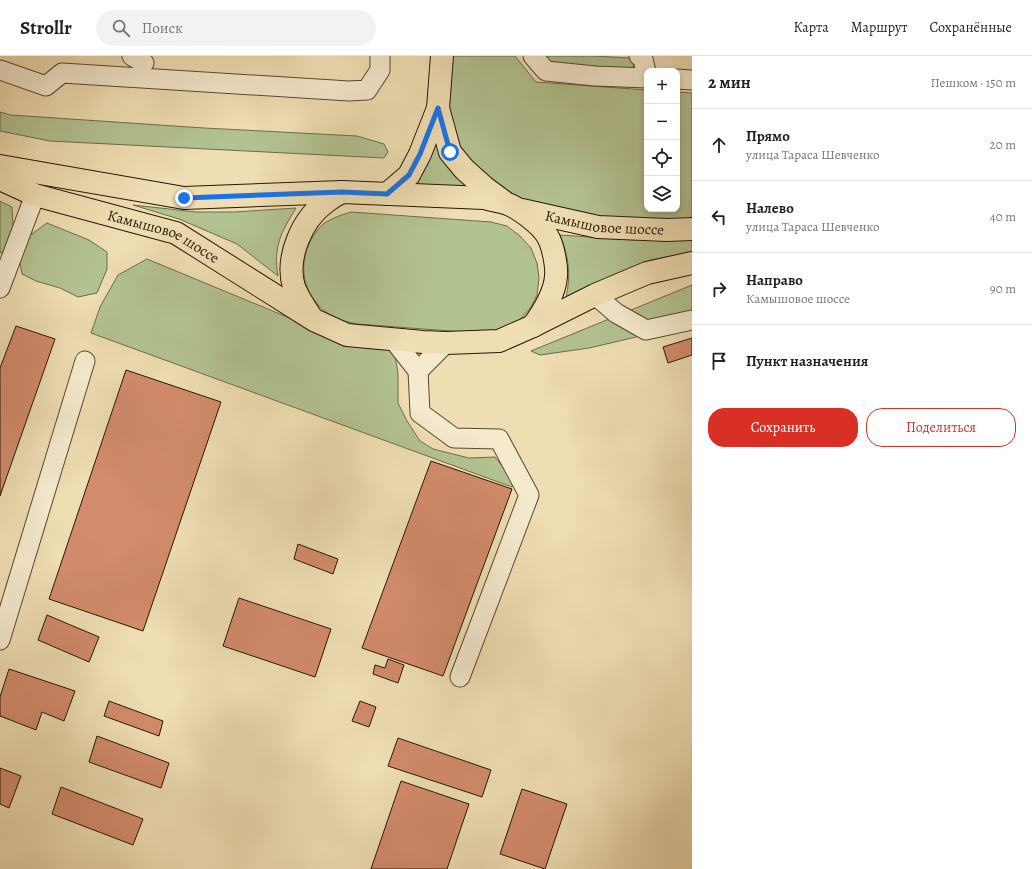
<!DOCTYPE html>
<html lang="ru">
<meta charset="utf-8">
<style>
:root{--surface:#fff;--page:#f2f2f2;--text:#222;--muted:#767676;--line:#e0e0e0;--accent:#d93025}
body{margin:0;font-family:Alegreya,serif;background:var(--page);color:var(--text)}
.controls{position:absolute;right:12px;top:12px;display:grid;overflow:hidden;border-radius:8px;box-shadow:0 2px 6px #0003}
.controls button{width:36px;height:36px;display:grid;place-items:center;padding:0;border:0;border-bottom:1px solid var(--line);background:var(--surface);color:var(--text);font:20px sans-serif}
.stop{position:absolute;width:12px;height:12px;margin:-9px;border:3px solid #1a73e8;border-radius:50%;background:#fff}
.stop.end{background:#1a73e8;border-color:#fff;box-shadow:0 1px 4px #0008}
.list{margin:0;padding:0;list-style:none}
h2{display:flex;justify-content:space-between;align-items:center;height:52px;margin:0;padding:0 16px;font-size:17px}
h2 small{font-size:13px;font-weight:400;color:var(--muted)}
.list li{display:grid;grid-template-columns:26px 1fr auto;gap:12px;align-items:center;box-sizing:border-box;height:72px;padding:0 16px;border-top:1px solid var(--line)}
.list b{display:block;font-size:15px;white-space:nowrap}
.list p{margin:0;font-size:13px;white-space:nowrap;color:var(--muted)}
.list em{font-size:13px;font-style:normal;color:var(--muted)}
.actions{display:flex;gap:8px;padding:12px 16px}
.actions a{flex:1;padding:9px 0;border:1px solid var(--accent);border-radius:16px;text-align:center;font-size:14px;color:var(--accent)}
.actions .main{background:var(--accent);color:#fff}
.icon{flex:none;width:22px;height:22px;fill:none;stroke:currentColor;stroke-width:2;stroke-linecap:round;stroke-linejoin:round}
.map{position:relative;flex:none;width:692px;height:813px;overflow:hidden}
header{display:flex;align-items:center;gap:24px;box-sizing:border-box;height:56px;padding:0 20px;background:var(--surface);border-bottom:1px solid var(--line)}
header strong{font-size:19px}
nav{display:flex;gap:22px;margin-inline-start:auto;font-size:14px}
.search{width:280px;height:36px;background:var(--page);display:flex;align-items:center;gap:10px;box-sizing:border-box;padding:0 14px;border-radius:22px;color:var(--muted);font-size:15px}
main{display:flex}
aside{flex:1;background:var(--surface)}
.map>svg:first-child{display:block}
.green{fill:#b3c291;stroke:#6e6c48}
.building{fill:#d28b6c;stroke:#291700}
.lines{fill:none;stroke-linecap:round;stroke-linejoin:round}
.minor-casing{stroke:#5a482d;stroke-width:21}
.major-casing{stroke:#291700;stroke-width:24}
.minor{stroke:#f5e9ce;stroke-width:19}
.major{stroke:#efddb3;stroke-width:22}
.route{stroke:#1a73e8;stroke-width:5}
.labels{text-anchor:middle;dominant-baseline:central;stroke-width:3;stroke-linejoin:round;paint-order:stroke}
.street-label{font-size:15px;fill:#291700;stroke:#f5e9ce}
</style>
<header>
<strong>Strollr</strong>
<div class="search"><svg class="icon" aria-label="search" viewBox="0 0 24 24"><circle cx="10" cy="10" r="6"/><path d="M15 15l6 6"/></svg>Поиск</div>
<nav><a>Карта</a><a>Маршрут</a><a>Сохранённые</a></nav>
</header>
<main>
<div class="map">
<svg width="692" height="813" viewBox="0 0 692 813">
<rect width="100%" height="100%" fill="#efddb3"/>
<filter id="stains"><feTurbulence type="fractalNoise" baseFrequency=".005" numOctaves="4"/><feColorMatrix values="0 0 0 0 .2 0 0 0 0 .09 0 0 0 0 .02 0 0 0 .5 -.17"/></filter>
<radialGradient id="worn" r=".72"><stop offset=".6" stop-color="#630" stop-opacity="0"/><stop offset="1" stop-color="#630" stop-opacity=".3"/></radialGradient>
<path class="green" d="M452,0h63l21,26 111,8v119h30v-117l15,1v126l-50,3 -104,-15 -61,-32 -13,-18 -18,-40z
M540,0h53l36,2 5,4 -1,7 -74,-3 -16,-7z
M0,56l11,3 193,13 153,8 27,8 4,8 -4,6 -334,-17 -50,-10z
M436,70l13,35 19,27 -62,-4z
M0,145l12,6 1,19 -10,26 -3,1z
M133,149l63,7h38l62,-4c-15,25 -23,38 -18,68l-41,-32 -58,-25z
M351,156l140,10 16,4 13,10 11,12 6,15 2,15 -2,17 -6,12 -12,14 -29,13 -133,-10c-15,-3 -26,-6 -38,-18 -20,-20 -20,-53 -2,-75 2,-2 4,-5 6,-7 9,-6 18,-9 28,-12z
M47,167l42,17 18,12v17l-10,24 -19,4 -18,-9 -24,-7 -14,-7 -4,-21 11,-17z
M560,179l75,5 57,-2v14l-42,8 -84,38c5,-24 3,-41 -6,-63z
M147,203l186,77 61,14 4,23v30l9,18 13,20 13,8 36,9 26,-1 20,25 -3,5 -421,-154 9,-26 18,-32z
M692,229v39l-103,24 -49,7 -9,-4z"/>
<path class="building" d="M16,270l39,13 -55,157v-128z
M692,282v17l-24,8 -5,-16z
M126,314l95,32 -78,229 -94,-32z
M431,405l81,28 -69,187 -81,-28z
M298,488l40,15 -5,15 -39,-15z
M239,542l92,31 -16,48 -92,-31z
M47,559l52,22 -10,25 -51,-22z
M388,603l16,6 -6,18 -25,-9 2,-9 10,3z
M9,613l66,22 -11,30 -22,-9 -6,18 -36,-14v-19z
M109,645l54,20 -4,15 -55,-20z
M360,645l16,6 -7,20 -17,-6z
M97,680l72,27 -8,25 -72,-26z
M398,682l93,32 -9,27 -94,-31z
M0,712l21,8 -12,32 -9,-4z
M401,725l68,23 -22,65h-76z
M61,731l82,32 -10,26 -81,-31z
M522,733l45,15 -22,65 -45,-15z"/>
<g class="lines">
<defs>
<path id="minor" d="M132,0l12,7
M533,0l13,15 49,5 52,2
M639,0l4,3 4,17
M0,14l46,16 16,-13 287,18 18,-1 13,-20v-14
M677,23l15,1
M0,232l35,-93
M595,239l21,18 30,17 46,-10
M393,283l25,32 28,-28
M418,315l2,42 34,25 45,1 30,56 -69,182
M0,584l85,-279"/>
<g id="major">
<path d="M438,52l12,44 14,17 20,18 19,14"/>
<path d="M0,110l184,32 158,-6 142,6c7,2 14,3 21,5 13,4 37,22 43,34 5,9 9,29 8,39 -1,18 -13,36 -23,50"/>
<path id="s1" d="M0,123l35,16 141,38 138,87 33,15 76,7 23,1 53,-2 34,-15 62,-31 52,-22 45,-10"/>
<path d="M387,138l22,-19 11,-21 18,-46 4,-52"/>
<path id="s2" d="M522,154l76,17 69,3 25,-1"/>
<path d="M311,261c-6,-10 -13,-19 -17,-30 -9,-29 8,-68 32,-85 5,-4 10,-7 16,-10"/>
</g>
</defs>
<use href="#minor" class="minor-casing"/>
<use href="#major" class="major-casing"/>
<use href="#minor" class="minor"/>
<use href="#major" class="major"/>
</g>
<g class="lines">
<path class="route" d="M184,142l158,-6 45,2 22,-19 11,-21 18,-46 12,44"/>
</g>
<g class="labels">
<g class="street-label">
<text stroke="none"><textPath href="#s2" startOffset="84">Камышовое шоссе</textPath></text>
<text stroke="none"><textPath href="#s1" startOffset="174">Камышовое шоссе</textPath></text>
</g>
</g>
<rect width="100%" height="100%" filter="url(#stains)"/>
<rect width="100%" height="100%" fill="url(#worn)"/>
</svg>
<div class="controls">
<button>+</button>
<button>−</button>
<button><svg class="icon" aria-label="locate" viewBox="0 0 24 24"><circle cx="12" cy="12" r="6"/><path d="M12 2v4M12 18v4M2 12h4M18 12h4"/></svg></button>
<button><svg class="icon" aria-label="layers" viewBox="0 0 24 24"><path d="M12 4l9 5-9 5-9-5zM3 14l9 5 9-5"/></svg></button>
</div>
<div class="stop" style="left:450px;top:96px"></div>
<div class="stop end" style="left:184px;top:142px"></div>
</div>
<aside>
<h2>2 мин<small>Пешком · 150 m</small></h2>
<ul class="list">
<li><svg class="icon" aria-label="ahead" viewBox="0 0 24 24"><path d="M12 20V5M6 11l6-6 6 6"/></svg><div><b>Прямо</b><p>улица Тараса Шевченко</p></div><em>20 m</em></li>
<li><svg class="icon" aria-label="left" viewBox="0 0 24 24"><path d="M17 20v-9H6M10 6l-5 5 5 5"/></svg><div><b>Налево</b><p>улица Тараса Шевченко</p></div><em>40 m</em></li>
<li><svg class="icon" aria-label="right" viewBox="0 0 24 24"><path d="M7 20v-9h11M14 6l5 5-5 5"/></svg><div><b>Направо</b><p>Камышовое шоссе</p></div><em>90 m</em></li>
<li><svg class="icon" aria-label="arrive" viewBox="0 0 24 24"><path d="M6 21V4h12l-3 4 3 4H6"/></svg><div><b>Пункт назначения</b></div></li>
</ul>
<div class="actions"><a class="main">Сохранить</a><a>Поделиться</a></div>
</aside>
</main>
